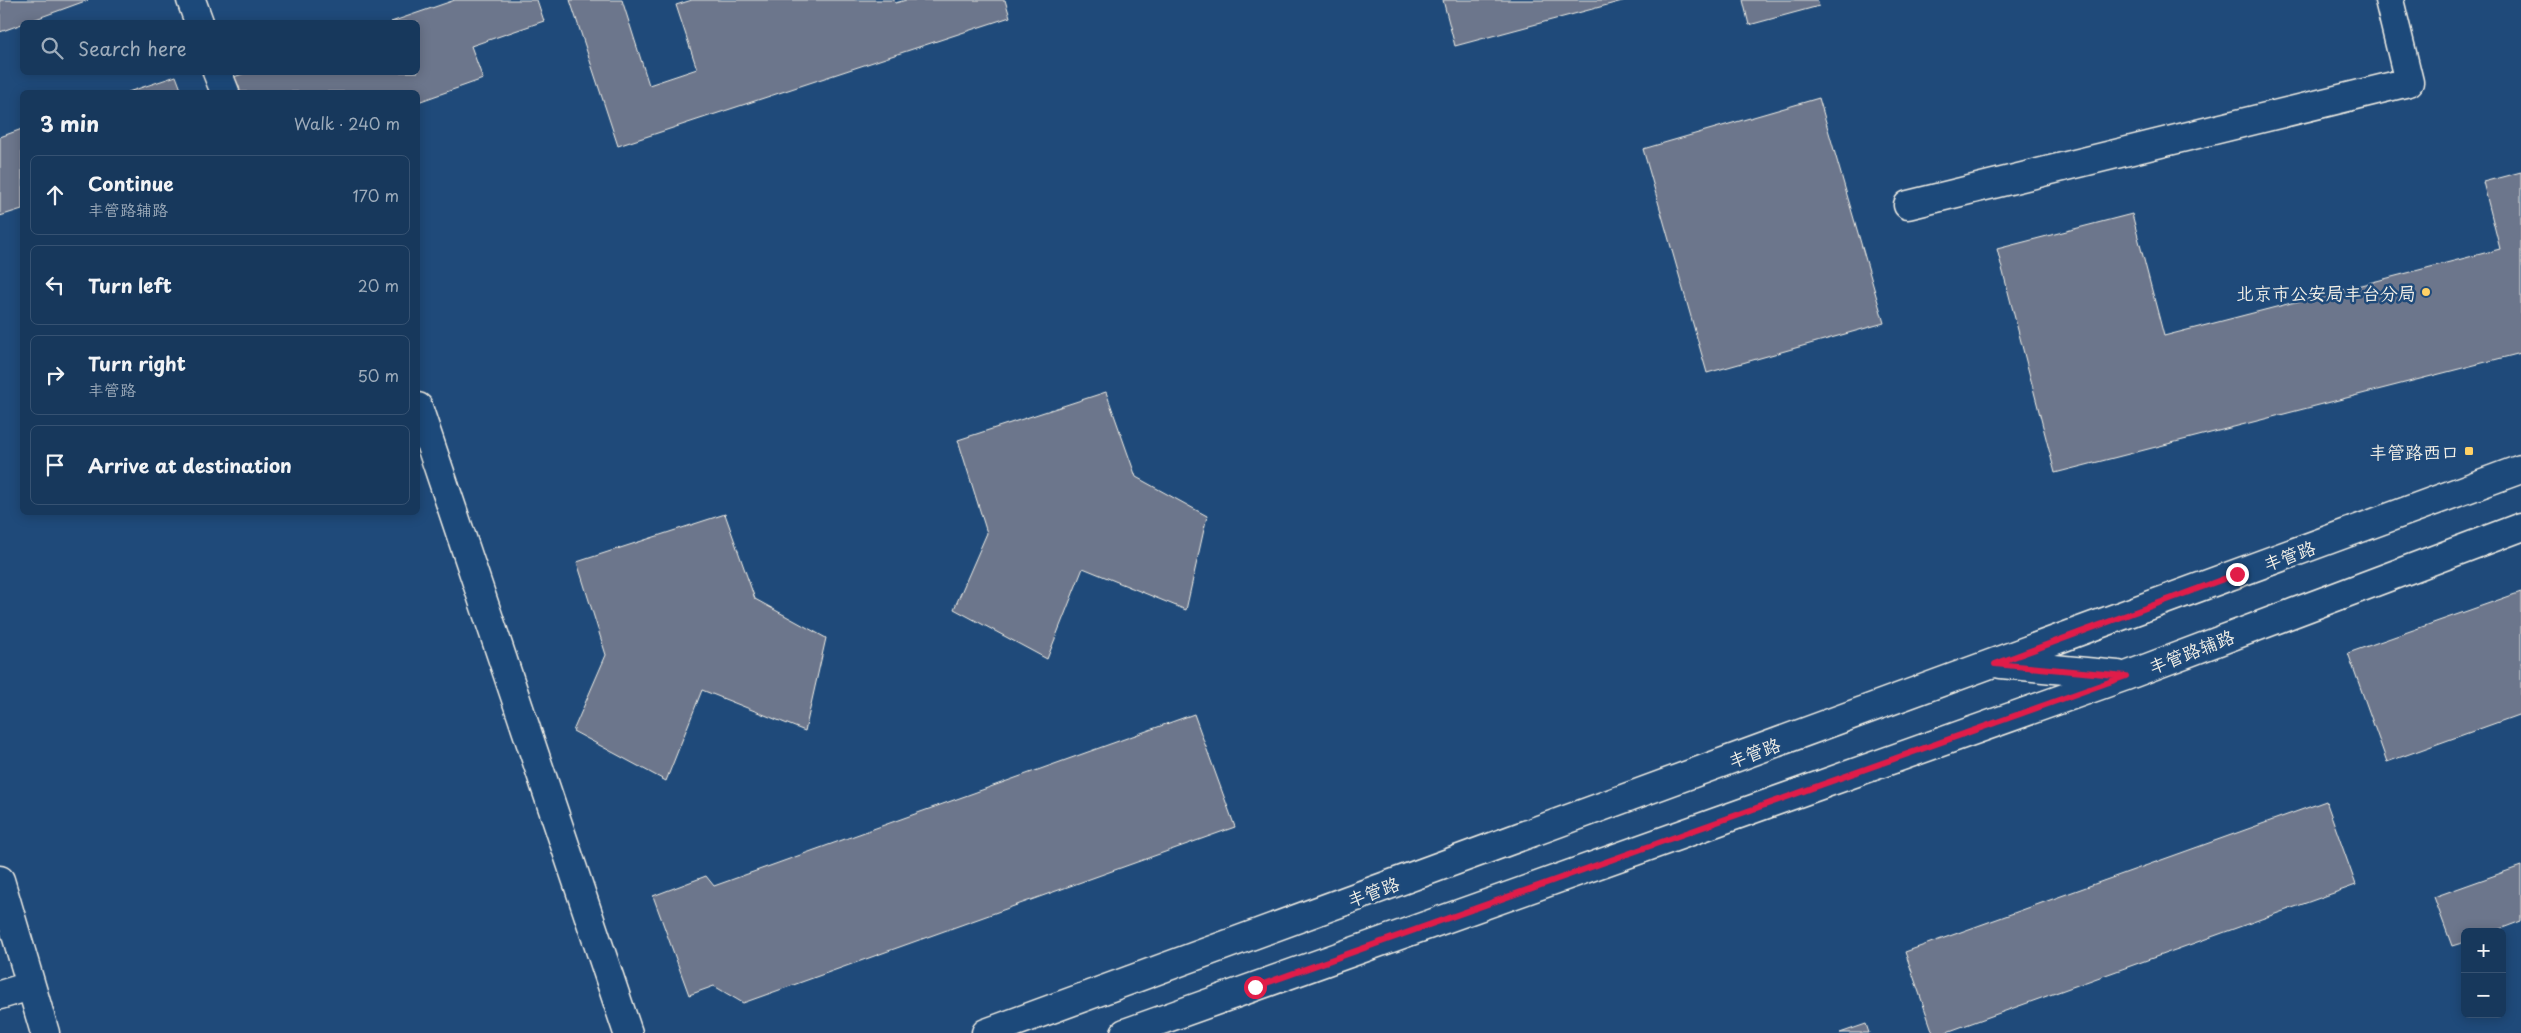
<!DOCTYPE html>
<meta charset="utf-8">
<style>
:root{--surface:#17385c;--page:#244365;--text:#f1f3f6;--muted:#9eacbb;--line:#365272}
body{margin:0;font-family:"Playpen Sans","LXGW WenKai TC",sans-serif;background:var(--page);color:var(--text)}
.controls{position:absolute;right:15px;bottom:15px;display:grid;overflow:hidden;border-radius:8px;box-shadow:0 2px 12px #0003}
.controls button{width:45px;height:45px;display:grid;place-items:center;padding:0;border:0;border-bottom:1px solid var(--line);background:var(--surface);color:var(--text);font:25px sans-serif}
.stop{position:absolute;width:15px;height:15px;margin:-11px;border:4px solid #e11d48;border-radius:50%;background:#fff}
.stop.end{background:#e11d48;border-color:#fff;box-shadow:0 1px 5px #0008}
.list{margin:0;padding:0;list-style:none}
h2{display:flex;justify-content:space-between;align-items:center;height:65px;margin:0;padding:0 20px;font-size:21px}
h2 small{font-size:16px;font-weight:400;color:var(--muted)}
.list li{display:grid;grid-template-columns:32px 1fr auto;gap:15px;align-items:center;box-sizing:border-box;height:80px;margin:0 10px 10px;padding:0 10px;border:1px solid var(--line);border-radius:8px}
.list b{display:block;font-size:19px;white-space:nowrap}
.list p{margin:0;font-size:16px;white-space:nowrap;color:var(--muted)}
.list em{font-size:16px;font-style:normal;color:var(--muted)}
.icon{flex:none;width:28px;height:28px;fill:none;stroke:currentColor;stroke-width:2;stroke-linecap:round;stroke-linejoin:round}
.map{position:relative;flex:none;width:2521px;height:1033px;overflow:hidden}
.search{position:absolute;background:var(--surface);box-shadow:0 2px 12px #0003;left:20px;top:20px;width:400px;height:55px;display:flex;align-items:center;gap:12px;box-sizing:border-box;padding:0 18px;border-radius:8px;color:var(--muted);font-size:19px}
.panel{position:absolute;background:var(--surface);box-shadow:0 2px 12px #0003;left:20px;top:90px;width:400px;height:425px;border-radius:8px}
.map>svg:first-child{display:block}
.building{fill:#6c768c;stroke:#f4f1e8}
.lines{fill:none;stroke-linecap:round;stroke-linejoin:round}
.street-casing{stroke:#f4f1e8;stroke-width:31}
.secondary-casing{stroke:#f4f1e8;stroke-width:31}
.street{stroke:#1f4a7a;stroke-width:28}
.secondary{stroke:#1f4a7a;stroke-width:28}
.route{stroke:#e11d48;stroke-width:6}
.poi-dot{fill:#ffd166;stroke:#1f4a7a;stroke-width:2}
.labels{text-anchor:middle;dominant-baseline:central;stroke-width:5;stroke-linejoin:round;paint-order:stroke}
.poi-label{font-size:18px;fill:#f4f1e8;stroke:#1f4a7a;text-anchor:end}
.street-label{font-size:18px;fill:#f4f1e8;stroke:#1f4a7a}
</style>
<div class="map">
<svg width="2521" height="1033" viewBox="0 0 2521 1033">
<rect width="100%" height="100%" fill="#1f4a7a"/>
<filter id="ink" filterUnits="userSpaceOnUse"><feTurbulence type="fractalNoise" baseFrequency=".02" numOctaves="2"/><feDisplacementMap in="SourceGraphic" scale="10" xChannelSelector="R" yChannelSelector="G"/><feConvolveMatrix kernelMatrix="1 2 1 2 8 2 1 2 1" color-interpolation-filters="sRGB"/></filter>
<g filter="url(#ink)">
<path class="building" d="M0,0h88l-88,32z
M455,0h82l7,21 -73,25 12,33 -65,23v-10h-182l-5,-14 17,-6h170v-50h-27z
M570,0h52l27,85 48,-16 -21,-64 16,-5h202l1,3 11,-3h99l5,17 -392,129z
M1443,0h183l-171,46z
M1743,0h74l2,6 -70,19z
M176,76l6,16h-54z
M1819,98l65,225 -177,50 -64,-224z
M22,129v80l-22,7v-79z
M2521,172v181l-466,120 -58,-224 135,-35 32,122 336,-87 -17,-67z
M1106,392l30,85 71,39 -21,94 -103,-42 -36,91 -93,-50 33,-76 -29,-93z
M725,514l30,85 71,39 -21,93 -103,-41 -36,91 -93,-50 33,-76 -29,-93z
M2521,592v122l-134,48 -39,-109z
M1194,714l41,113 -492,176 -29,-17 -25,9 -36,-99 53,-20 8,10z
M2326,801l30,84 -412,148h-11l-28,-81z
M2521,866v55l-29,11h-27v10l-13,4 -18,-49z
M1866,1024l3,9h-29z"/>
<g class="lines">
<defs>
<path id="street" d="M191,0l8,22
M217,72l8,20
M1908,205l501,-123 -20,-82
M418,407l210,626
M0,880l45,153
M0,995l30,-9"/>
<path id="secondary" d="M2001,664l117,11
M986,1033l1535,-564
M1125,1033l1001,-357 395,-149"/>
</defs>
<use href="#street" class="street-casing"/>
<use href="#secondary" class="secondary-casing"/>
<use href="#street" class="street"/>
<use href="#secondary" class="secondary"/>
</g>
</g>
<g class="lines" filter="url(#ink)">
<path class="route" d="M1255,987l871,-311 -131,-12 242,-90"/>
</g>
<g class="poi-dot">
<circle cx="2426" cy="292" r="5"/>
<rect x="2464" y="446" width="10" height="10" rx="2.5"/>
</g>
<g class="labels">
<g class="poi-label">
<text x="2416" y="292">北京市公安局丰台分局</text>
<text x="2459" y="451">丰管路西口</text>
</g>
<g class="street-label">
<text transform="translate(2289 555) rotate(-20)">丰管路</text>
<text transform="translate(2191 651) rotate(-21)">丰管路辅路</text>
<text transform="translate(1754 752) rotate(-20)">丰管路</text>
<text transform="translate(1373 891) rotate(-20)">丰管路</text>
</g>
</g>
</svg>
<div class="controls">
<button>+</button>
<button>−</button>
</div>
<div class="stop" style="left:1255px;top:987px"></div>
<div class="stop end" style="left:2237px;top:574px"></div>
<div class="search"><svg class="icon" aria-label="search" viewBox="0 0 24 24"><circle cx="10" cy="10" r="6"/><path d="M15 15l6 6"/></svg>Search here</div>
<section class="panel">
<h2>3 min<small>Walk · 240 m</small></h2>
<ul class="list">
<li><svg class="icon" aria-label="ahead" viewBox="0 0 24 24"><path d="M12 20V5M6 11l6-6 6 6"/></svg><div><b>Continue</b><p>丰管路辅路</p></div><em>170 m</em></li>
<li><svg class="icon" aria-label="left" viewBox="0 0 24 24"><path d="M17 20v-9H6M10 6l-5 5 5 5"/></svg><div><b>Turn left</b></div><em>20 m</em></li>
<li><svg class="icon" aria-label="right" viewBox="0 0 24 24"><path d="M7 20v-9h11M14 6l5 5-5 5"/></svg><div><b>Turn right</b><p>丰管路</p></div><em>50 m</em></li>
<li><svg class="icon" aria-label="arrive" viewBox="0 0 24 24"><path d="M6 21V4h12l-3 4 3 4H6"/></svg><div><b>Arrive at destination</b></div></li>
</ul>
</section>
</div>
